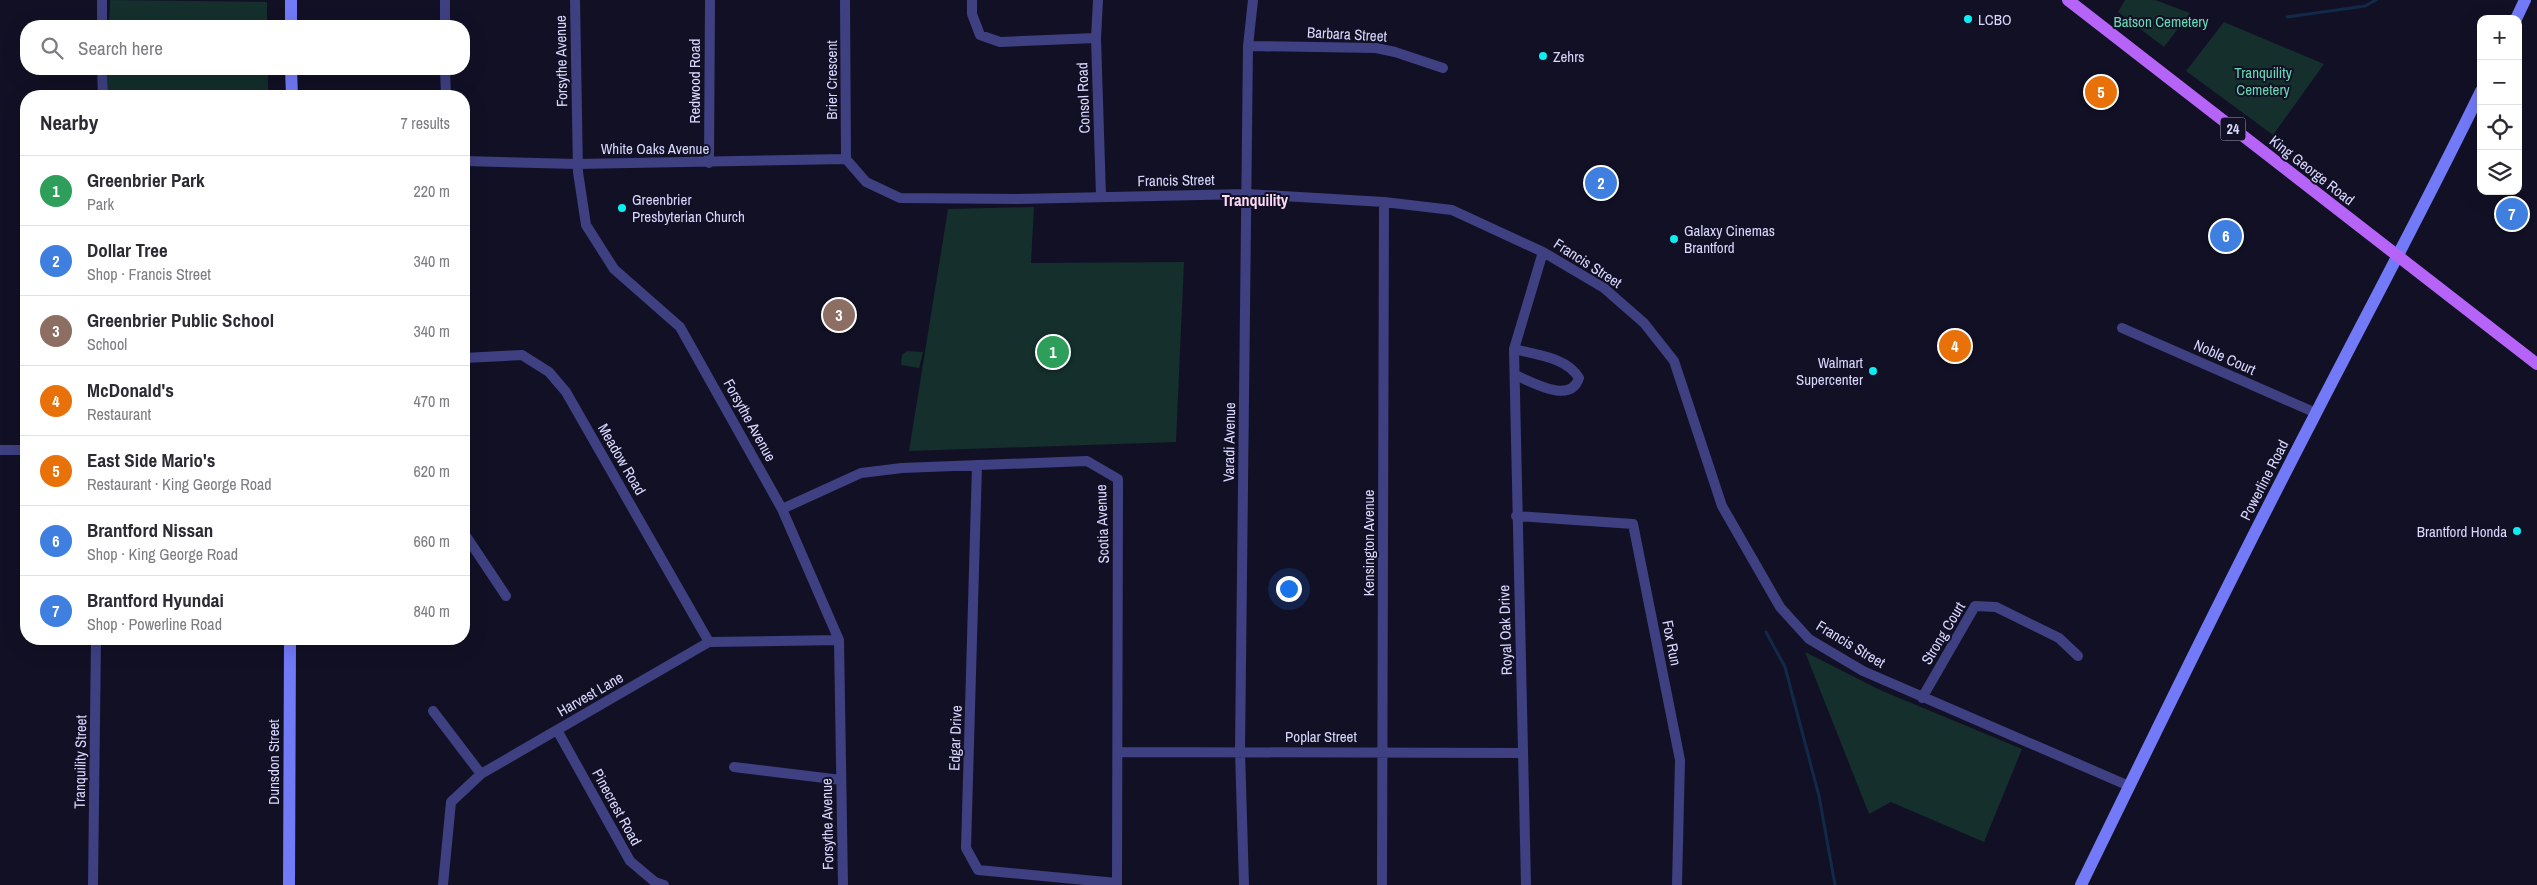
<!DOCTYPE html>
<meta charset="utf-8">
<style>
:root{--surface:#fff;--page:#f7f7f7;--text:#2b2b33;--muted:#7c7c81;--line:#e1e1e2;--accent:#2563eb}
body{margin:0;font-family:"Archivo Narrow",sans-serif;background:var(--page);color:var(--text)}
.controls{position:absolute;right:15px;top:15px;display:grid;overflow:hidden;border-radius:10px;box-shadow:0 5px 20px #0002}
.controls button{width:45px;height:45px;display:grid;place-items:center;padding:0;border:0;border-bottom:1px solid var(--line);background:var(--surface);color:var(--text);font:25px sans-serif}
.you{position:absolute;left:1288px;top:588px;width:18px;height:18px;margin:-12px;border:4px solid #fff;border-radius:50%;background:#1a73e8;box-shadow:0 0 0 8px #1a73e833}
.badge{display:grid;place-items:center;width:32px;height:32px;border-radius:50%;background:var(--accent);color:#fff;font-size:16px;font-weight:700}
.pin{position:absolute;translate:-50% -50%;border:2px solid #fff;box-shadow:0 1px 5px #0006}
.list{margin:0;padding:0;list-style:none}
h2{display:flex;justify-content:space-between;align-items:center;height:65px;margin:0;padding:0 20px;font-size:21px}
h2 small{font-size:16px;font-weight:400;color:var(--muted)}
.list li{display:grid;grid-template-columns:32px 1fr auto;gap:15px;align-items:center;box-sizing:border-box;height:70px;padding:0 20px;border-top:1px solid var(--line)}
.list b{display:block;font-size:19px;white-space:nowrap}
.list p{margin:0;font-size:16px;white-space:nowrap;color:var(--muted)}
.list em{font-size:16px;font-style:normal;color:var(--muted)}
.icon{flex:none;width:28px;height:28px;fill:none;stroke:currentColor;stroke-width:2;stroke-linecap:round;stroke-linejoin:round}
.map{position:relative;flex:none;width:2537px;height:885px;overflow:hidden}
.search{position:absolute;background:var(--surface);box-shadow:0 5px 20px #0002;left:20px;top:20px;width:450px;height:55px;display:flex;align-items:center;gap:12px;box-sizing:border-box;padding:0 18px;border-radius:20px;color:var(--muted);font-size:19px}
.panel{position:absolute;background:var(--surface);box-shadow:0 5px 20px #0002;left:20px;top:90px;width:450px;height:555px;border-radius:20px}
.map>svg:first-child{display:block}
.green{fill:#142f2c}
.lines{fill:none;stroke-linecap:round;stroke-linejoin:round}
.stream{stroke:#112a49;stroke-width:3}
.street{stroke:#3e4082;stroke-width:10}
.secondary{stroke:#737af8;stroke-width:12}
.primary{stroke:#b564f7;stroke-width:12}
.poi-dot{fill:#0dedf2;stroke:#121025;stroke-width:2}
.labels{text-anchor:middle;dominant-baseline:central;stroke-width:4;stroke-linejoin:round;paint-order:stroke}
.shield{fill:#121025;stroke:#9d9bbc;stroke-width:1}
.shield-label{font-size:14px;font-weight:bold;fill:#d8d7fd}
.poi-label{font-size:15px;fill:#d8d7fd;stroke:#121025;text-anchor:start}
.park-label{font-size:15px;fill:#66dab4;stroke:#121025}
.street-label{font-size:15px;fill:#d8d7fd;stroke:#121025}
.neighbourhood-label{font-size:16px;font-weight:bold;fill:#fdd9f3;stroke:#121025}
</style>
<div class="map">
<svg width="2537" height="885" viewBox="0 0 2537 885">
<rect width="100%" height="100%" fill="#121025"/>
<path class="green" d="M110,0l157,2v24h-158z
M2125,0h30l35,13 -26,34 -46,-35z
M2224,22l100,42 -51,71 -87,-64z
M108,69h160v27h-161z
M1034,207l-3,56 153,-1 -8,180 -267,9 39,-242z
M907,351l16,1 -4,16 -18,-3 1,-10z
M1805,652l75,38 142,59 -38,93 -93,-40 -22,12z"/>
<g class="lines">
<path class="stream" d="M2287,17l78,-11 11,-6
M1766,632l19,35 34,129 16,89"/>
<path class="street" d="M102,0v26
M445,0v26
M575,0l3,172 8,53 28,44 66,58 102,182 57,131 4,245
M845,0l1,159
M972,0v14l8,21 20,7 96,-4
M1098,0l-2,38 5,158
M1248,46l128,2 19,4 48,16
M102,69l1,27
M445,69l1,27
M846,159l20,23 34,16 117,1 230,-5 137,8 68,8 91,42 61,36 40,35 30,38 48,145 58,101 29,32 54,32 266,115
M464,161l113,3 269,-5
M709,163l1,-163
M2122,328l194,85
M1514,349c22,6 53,8 65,29 -9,27 -46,4 -64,-3
M464,358l58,-3 27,17 17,20 143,250
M0,450h26
M977,465l-11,383 12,22 139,13
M782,509l79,-36 41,-5 185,-7 31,18 -1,406
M1516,516l117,8 47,236 -3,125
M464,533l42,63
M1922,698l53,-92 21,1 63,31 19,18
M433,711l48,63
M557,730l73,131 25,21 9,3
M1119,752l404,1
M734,767l107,13
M93,885l3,-246
M443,885l8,-83 30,-28 228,-132 130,-2
M1244,885l-4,-134 8,-705 5,-46
M1382,885l2,-683
M1526,885l-12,-536 29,-97"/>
<path class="secondary" d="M291,0v26
M2516,19l9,-19
M291,69l1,27
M289,885l1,-246
M2081,885c77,-158 154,-316 235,-472 55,-107 112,-213 165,-322"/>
<path class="primary" d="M2068,0l469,364"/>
</g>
<g class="poi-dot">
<circle cx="1968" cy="19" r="5"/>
<circle cx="1543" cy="56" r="5"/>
<circle cx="622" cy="208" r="5"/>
<circle cx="1674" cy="239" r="5"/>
<circle cx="1873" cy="371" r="5"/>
<circle cx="2517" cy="531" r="5"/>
</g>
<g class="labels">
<rect class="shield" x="2220.5" y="117.5" width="25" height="23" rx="4"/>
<g class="shield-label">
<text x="2233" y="129">24</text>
</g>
<g class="poi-label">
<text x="1978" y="19">LCBO</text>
<text x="1553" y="56">Zehrs</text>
<text x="632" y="199">Greenbrier<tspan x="632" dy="17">Presbyterian Church</tspan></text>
<text x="1684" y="230">Galaxy Cinemas<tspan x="1684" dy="17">Brantford</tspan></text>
<text x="1863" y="362" text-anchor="end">Walmart<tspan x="1863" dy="17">Supercenter</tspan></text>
<text x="2507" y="531" text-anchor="end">Brantford Honda</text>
</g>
<g class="park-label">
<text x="2161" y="21">Batson Cemetery</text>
<text x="2263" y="72">Tranquility<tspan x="2263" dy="17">Cemetery</tspan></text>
</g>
<g class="street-label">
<text transform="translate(1347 34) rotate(3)">Barbara Street</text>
<text transform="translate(561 61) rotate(-91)">Forsythe Avenue</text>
<text transform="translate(831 80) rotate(-90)">Brier Crescent</text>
<text transform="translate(694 81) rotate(-90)">Redwood Road</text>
<text transform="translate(1083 98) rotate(-92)">Consol Road</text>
<text x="655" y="148">White Oaks Avenue</text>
<text transform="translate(2312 170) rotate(38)">King George Road</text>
<text transform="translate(1176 180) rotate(-1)">Francis Street</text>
<text transform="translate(1588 263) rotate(33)">Francis Street</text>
<text transform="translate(2225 357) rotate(24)">Noble Court</text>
<text transform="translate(750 420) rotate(61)">Forsythe Avenue</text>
<text transform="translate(1229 442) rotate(-89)">Varadi Avenue</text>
<text transform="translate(622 459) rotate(60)">Meadow Road</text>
<text transform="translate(2264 480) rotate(-63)">Powerline Road</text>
<text transform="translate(1102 524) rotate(-92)">Scotia Avenue</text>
<text transform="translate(1368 543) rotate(-90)">Kensington Avenue</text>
<text transform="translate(1505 630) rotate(-92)">Royal Oak Drive</text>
<text transform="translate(1943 633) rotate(-59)">Strong Court</text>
<text transform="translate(1672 643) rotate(79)">Fox Run</text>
<text transform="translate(1851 644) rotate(31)">Francis Street</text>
<text transform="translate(590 694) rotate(-30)">Harvest Lane</text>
<text x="1321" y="736">Poplar Street</text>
<text transform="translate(955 738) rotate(-88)">Edgar Drive</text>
<text transform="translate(80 762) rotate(-89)">Tranquility Street</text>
<text transform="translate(273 762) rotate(-90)">Dunsdon Street</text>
<text transform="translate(617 807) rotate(61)">Pinecrest Road</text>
<text transform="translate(827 824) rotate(-91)">Forsythe Avenue</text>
</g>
<g class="neighbourhood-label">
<text x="1255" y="200">Tranquility</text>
</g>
</g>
</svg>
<div class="controls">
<button>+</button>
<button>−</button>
<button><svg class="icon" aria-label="locate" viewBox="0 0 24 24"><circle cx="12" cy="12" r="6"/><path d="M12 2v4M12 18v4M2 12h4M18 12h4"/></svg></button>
<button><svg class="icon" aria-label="layers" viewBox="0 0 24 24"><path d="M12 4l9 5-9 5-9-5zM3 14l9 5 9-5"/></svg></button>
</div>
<div class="you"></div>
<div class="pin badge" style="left:1053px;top:352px;background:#2e9e5b">1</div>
<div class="pin badge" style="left:1601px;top:183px;background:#3f7fe0">2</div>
<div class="pin badge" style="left:839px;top:315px;background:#8d6e63">3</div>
<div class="pin badge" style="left:1955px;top:346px;background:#e8710a">4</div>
<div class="pin badge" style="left:2101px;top:92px;background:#e8710a">5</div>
<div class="pin badge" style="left:2226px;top:236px;background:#3f7fe0">6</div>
<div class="pin badge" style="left:2512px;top:214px;background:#3f7fe0">7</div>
<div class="search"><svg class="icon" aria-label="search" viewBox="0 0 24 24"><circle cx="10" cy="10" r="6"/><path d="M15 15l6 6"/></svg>Search here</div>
<section class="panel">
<h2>Nearby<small>7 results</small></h2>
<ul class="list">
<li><span class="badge" style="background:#2e9e5b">1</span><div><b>Greenbrier Park</b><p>Park</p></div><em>220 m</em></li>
<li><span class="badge" style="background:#3f7fe0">2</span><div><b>Dollar Tree</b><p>Shop · Francis Street</p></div><em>340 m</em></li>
<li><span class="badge" style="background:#8d6e63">3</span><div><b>Greenbrier Public School</b><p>School</p></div><em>340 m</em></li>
<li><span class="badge" style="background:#e8710a">4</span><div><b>McDonald's</b><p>Restaurant</p></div><em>470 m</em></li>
<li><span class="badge" style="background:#e8710a">5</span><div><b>East Side Mario's</b><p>Restaurant · King George Road</p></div><em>620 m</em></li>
<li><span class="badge" style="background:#3f7fe0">6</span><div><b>Brantford Nissan</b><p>Shop · King George Road</p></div><em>660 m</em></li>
<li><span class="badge" style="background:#3f7fe0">7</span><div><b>Brantford Hyundai</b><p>Shop · Powerline Road</p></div><em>840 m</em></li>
</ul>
</section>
</div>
